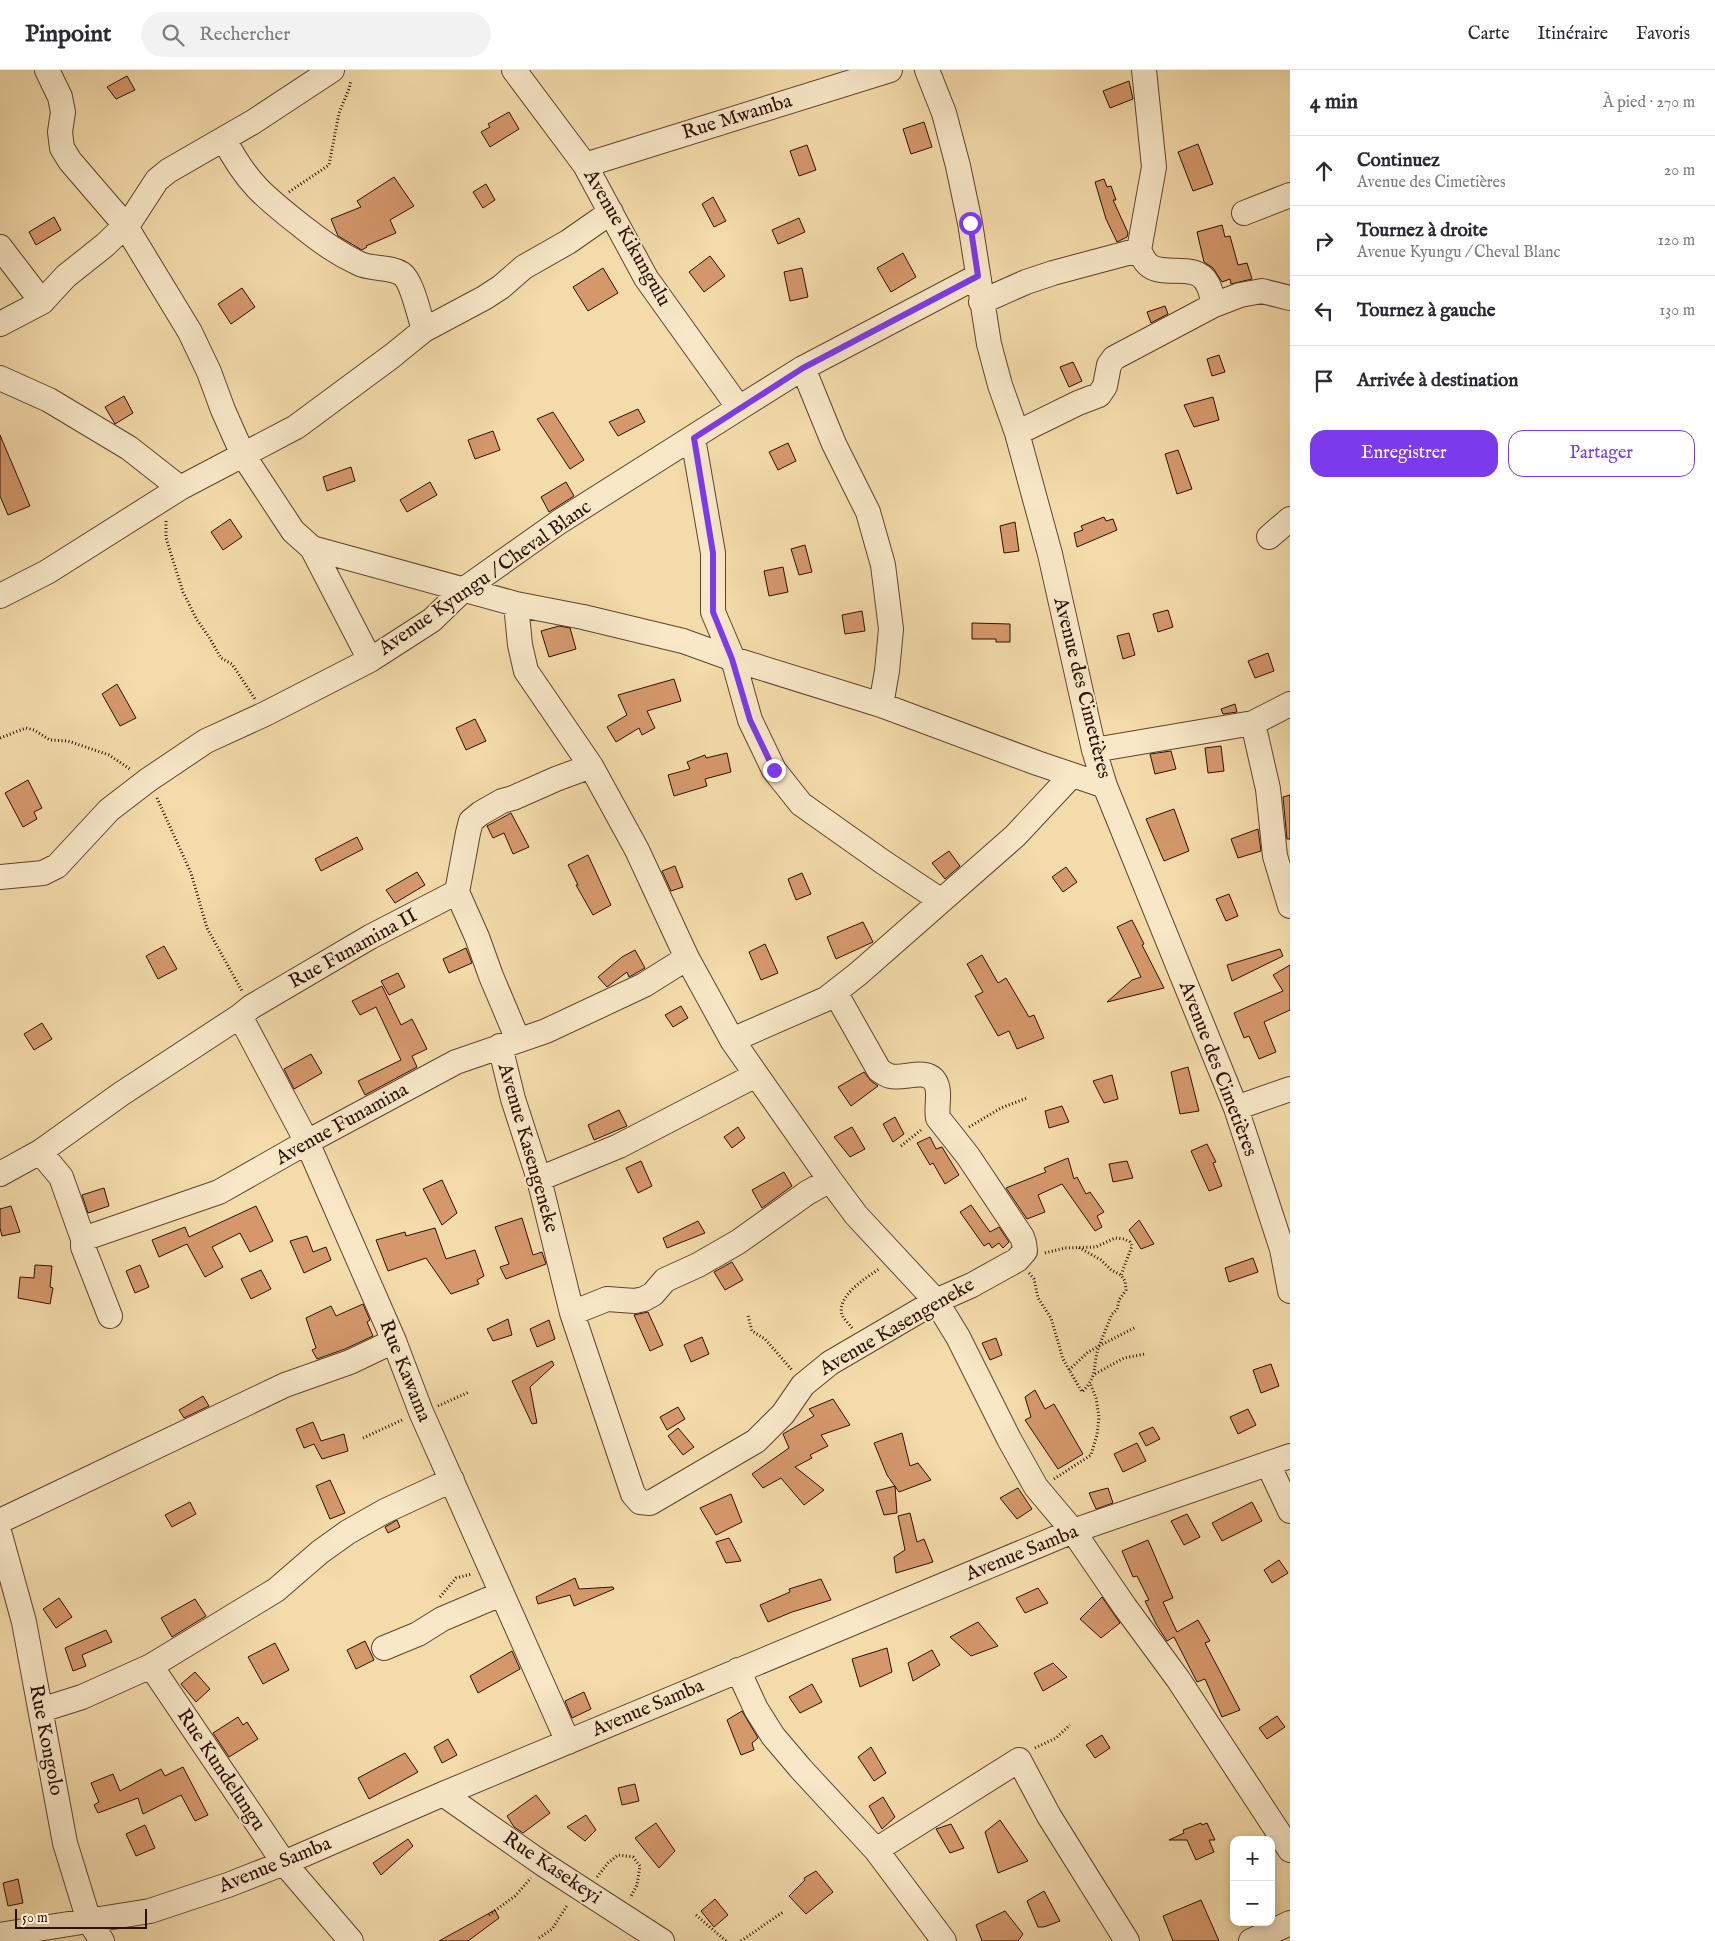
<!DOCTYPE html>
<html lang="fr">
<meta charset="utf-8">
<style>
:root{--surface:#fff;--page:#f2f2f3;--text:#2b2b33;--muted:#7c7c81;--line:#e1e1e2;--accent:#7c3aed}
body{margin:0;font-family:"IM FELL English",serif;background:var(--page);color:var(--text)}
.controls{position:absolute;right:15px;bottom:15px;display:grid;overflow:hidden;border-radius:10px;box-shadow:0 2px 8px #0003}
.controls button{width:45px;height:45px;display:grid;place-items:center;padding:0;border:0;border-bottom:1px solid var(--line);background:var(--surface);color:var(--text);font:25px sans-serif}
.scale{position:absolute;left:15px;bottom:12px;width:132px;box-sizing:border-box;padding-left:5px;border:2px solid #2c1003;border-top:0;font-size:14px;line-height:18px;white-space:nowrap;color:#2c1003;-webkit-text-stroke:4px #f8e8c8;paint-order:stroke}
.stop{position:absolute;width:15px;height:15px;margin:-11px;border:4px solid #7c3aed;border-radius:50%;background:#fff}
.stop.end{background:#7c3aed;border-color:#fff;box-shadow:0 1px 5px #0008}
.list{margin:0;padding:0;list-style:none}
h2{display:flex;justify-content:space-between;align-items:center;height:65px;margin:0;padding:0 20px;font-size:21px}
h2 small{font-size:16px;font-weight:400;color:var(--muted)}
.list li{display:grid;grid-template-columns:32px 1fr auto;gap:15px;align-items:center;box-sizing:border-box;height:70px;padding:0 20px;border-top:1px solid var(--line)}
.list b{display:block;font-size:19px;white-space:nowrap}
.list p{margin:0;font-size:16px;white-space:nowrap;color:var(--muted)}
.list em{font-size:16px;font-style:normal;color:var(--muted)}
.actions{display:flex;gap:10px;padding:15px 20px}
.actions a{flex:1;padding:11px 0;border:1px solid var(--accent);border-radius:15px;text-align:center;font-size:18px;color:var(--accent)}
.actions .main{background:var(--accent);color:#fff}
.icon{flex:none;width:28px;height:28px;fill:none;stroke:currentColor;stroke-width:2;stroke-linecap:round;stroke-linejoin:round}
.map{position:relative;flex:none;width:1290px;height:1871px;overflow:hidden}
header{display:flex;align-items:center;gap:30px;box-sizing:border-box;height:70px;padding:0 25px;background:var(--surface);border-bottom:1px solid var(--line)}
header strong{font-size:24px}
nav{display:flex;gap:28px;margin-inline-start:auto;font-size:18px}
.search{width:350px;height:45px;background:var(--page);display:flex;align-items:center;gap:12px;box-sizing:border-box;padding:0 18px;border-radius:28px;color:var(--muted);font-size:19px}
main{display:flex}
aside{flex:1;background:var(--surface)}
.map>svg:first-child{display:block}
.building{fill:#d5986b;stroke:#2c1003}
.lines{fill:none;stroke-linecap:round;stroke-linejoin:round}
.minor-casing{stroke:#5e432d;stroke-width:26}
.path{stroke:#2c1003;stroke-width:3;stroke-dasharray:1 2.5;stroke-linecap:butt}
.minor{stroke:#f8e8c8;stroke-width:24}
.route{stroke:#7c3aed;stroke-width:6}
.labels{text-anchor:middle;dominant-baseline:central;stroke-width:4;stroke-linejoin:round;paint-order:stroke}
.street-label{font-size:20px;fill:#2c1003;stroke:#f8e8c8}
</style>
<header>
<strong>Pinpoint</strong>
<div class="search"><svg class="icon" aria-label="search" viewBox="0 0 24 24"><circle cx="10" cy="10" r="6"/><path d="M15 15l6 6"/></svg>Rechercher</div>
<nav><a>Carte</a><a>Itinéraire</a><a>Favoris</a></nav>
</header>
<main>
<div class="map">
<svg width="1290" height="1871" viewBox="0 0 1290 1871">
<rect width="100%" height="100%" fill="#f4dbaa"/>
<filter id="stains"><feTurbulence type="fractalNoise" baseFrequency=".004" numOctaves="4"/><feColorMatrix values="0 0 0 0 .2 0 0 0 0 .09 0 0 0 0 .02 0 0 0 .5 -.17"/></filter>
<radialGradient id="worn" r=".72"><stop offset=".6" stop-color="#630" stop-opacity="0"/><stop offset="1" stop-color="#630" stop-opacity=".3"/></radialGradient>
<path class="building" d="M127,6l8,14 -19,9 -9,-12z
M1129,11l4,18 -23,9 -7,-17z
M509,42l10,17 -29,18 -9,-15 9,-5 -2,-3z
M924,52l8,25 -21,7 -8,-25z
M1198,74l15,40 -20,7 -15,-39z
M807,75l9,25 -17,6 -9,-25z
M394,107l20,29 -24,14 6,13 -30,13 1,1 -5,3 -24,-14 -7,-17 30,-12 -4,-6z
M1104,109l3,8 4,-1 5,14h-3l15,33 -1,4 -10,5 -11,-23 -11,-37z
M486,114l9,16 -12,8 -10,-16z
M713,127l13,24 -12,6 -12,-23z
M54,147l7,13 -25,15 -7,-13z
M799,148l6,14 -27,12 -6,-14z
M1222,155l3,12 5,-1 8,29 9,-2 5,16 -21,5 -1,-5 -8,3 -9,-14 -9,-6 -7,-30z
M903,183l13,24 -25,15 -14,-24z
M710,186l15,20 -21,16 -15,-20z
M603,198l15,25 -30,18 -15,-24z
M802,198l6,29 -18,4 -6,-29z
M242,218l13,19 -24,17 -13,-20z
M1165,236l3,8 -17,9 -4,-11z
M1219,285l6,17 -13,4 -5,-17z
M1073,292l9,19 -13,6 -9,-20z
M124,326l9,17 -18,11 -10,-17z
M1213,327l6,23 -25,7 -10,-22z
M638,339l7,13 -27,14 -9,-14z
M553,342l31,48 -14,9 -33,-50z
M493,361l7,19 -25,9 -7,-19z
M0,365l30,71 -22,9 -8,-19z
M788,373l8,18 -18,9 -9,-18z
M1178,380l14,39 -15,5 -12,-40z
M351,397l4,14 -28,10 -4,-14z
M430,412l7,13 -30,17 -7,-12z
M566,412l8,14 -25,16 -8,-15z
M1104,447l2,4 7,-2 4,11 -40,17 -3,-14 9,-3 -2,-4z
M230,449l12,18 -19,13 -12,-18z
M1015,452l4,29 -15,2 -4,-27z
M805,475l7,27 -13,3 -8,-26z
M783,497l5,25 -19,4 -5,-25z
M1168,540l5,17 -15,5 -5,-18z
M862,541l3,20 -20,3 -3,-19z
M972,553l38,1v18h-14v-3h-24z
M559,556l11,2 6,21 -27,8 -8,-26z
M1129,563l6,22 -12,4 -6,-23z
M1268,583l6,18 -19,7 -7,-17z
M674,609l7,22 -34,10 8,17 -13,7 -3,-7 -23,14 -9,-15 20,-12 -9,-20z
M117,614l19,34 -16,8 -18,-32z
M1235,634l2,8 -14,2 -2,-5z
M475,649l11,22 -20,9 -10,-22z
M1221,676l3,25 -16,2 -3,-25z
M1171,681l5,18 -21,5 -5,-20z
M727,683l4,19 -26,7 2,7 -33,10 -6,-21 22,-6 -3,-7 18,-7 1,3z
M28,710l14,28 -8,4 3,7 -14,8 -18,-34z
M1290,725v44h-3l-4,-42z
M1174,739l15,42 -25,10 -18,-42z
M511,743l18,34 -16,7 -9,-21 -11,5 -6,-12z
M1258,759l3,22 -23,7 -7,-19z
M357,767l6,12 -42,22 -6,-12z
M949,781l11,15 -15,13 -13,-16z
M588,785l23,50 -18,10 -17,-30h2l-10,-20z
M675,796l8,21 -12,4 -9,-20z
M1066,797l11,15 -14,10 -11,-15z
M417,802l8,13 -30,18 -9,-13z
M802,803l9,21 -15,6 -8,-21z
M1229,824l9,22 -12,5 -10,-22z
M1132,850l12,24 -2,1 22,43 -57,14 25,-22 9,-3 -24,-50z
M863,852l10,20 -37,17 -9,-22z
M765,874l13,29 -17,7 -12,-28z
M164,876l13,23 -19,10 -12,-23z
M466,878l6,15 -23,10 -6,-14z
M1280,879l3,7 -51,25 -5,-16z
M635,880l10,18 -16,9 -2,-5 -20,15 -9,-10 24,-20z
M982,885l16,28 8,-5 23,39 5,-2 10,23 -27,11 -8,-18 -11,5 -23,-40 8,-4 -16,-28z
M1290,895v45l-26,12 12,30 -17,7 -10,-23 -5,2 -10,-25 49,-22 -10,-16z
M398,903l7,14 -16,8 -8,-14z
M382,916l19,39 11,-6 15,30 -15,7 5,11 -52,28 -7,-14 43,-21 -25,-53 -16,8 -8,-14z
M681,936l7,12 -15,9 -8,-12z
M42,953l10,16 -18,11 -10,-16z
M311,984l11,19 -28,16 -10,-20z
M1188,997l11,44 -19,3 -9,-42z
M864,1002l7,9 7,5 -27,20 -13,-19z
M1112,1005l6,24 -14,4 -11,-22z
M1062,1036l7,16 -20,6 -4,-17z
M619,1040l8,16 -33,14 -6,-15z
M895,1047l9,17 -11,8 -10,-18z
M738,1057l7,11 -13,10 -8,-11z
M852,1057l13,22 -15,8 -16,-20z
M930,1067l6,12 6,-2 17,28 -14,9 -12,-21 -3,2 -13,-22z
M1207,1074l9,18 -3,1 9,23 -13,5 -18,-40z
M1068,1088l6,21 3,-2 9,17 4,-2 14,20 -7,4 5,11 -7,4 -33,-47 -24,11 7,17 -18,7 -21,-31 40,-16 -2,-4z
M641,1091l11,25 -14,7 -12,-25z
M1127,1091l6,17 -20,4 -4,-18z
M784,1102l8,14 -30,22 -10,-18z
M442,1110l15,33 -15,12 -19,-36z
M104,1118l5,18 -21,7 -6,-18z
M971,1135l19,27 9,-5 10,15 -6,6 -4,-5 -7,5 -3,-5 -5,3 -24,-34z
M11,1136l9,26 -18,4 -2,-8v-19z
M256,1136l17,35 -23,11 -10,-19 -28,14 11,20 -18,10 -18,-33 -28,13 -7,-17 33,-13 4,10z
M522,1148l11,37 9,-3 4,12 -40,15 -6,-12 9,-3 -14,-37z
M1139,1150l15,24 -13,5 -12,-19z
M698,1151l7,12 -38,15 -4,-10z
M435,1158l11,31 29,-9 9,26 -7,4 2,4 -28,10 -25,-36 -38,13 -12,-31 29,-8 1,4z
M307,1166l6,16 13,-5 5,13 -27,13 -14,-32z
M1253,1188l5,14 -29,10 -4,-14z
M732,1192l11,18 -18,10 -11,-18z
M35,1195l17,1 -2,21 3,1 -3,16 -32,-6 2,-21 14,1z
M140,1195l9,22 -14,6 -9,-22z
M261,1200l10,19 -20,10 -10,-20z
M363,1234l7,16 -3,2 6,14 -28,13 -28,10 -5,-9 4,-2 -10,-30 25,-12 5,10z
M648,1242l15,33 -13,6 -16,-36z
M508,1249l4,16 -19,6 -6,-12z
M549,1250l6,19 -18,8 -7,-18z
M702,1267l7,17 -18,8 -7,-17z
M996,1268l6,17 -12,5 -8,-17z
M552,1291l2,4 -24,22 7,36 -5,1 -20,-43z
M1271,1294l8,22 -18,7 -8,-23z
M1035,1320l10,19 9,-5 29,50 -25,15 -33,-49 6,-3 -6,-20z
M203,1326l6,10 -25,12 -5,-8z
M833,1329l17,26 -29,10 7,11 -18,9 2,3 -17,9 29,23 -20,15 -23,-27 -18,10 -11,-14 37,-26 -6,-14 31,-18 -5,-7z
M678,1337l7,12 -18,11 -7,-13z
M1248,1339l8,16 -18,9 -8,-17z
M313,1352l8,19 23,-7 4,17 -26,8 -8,-15 -10,4 -8,-19z
M1153,1357l7,12 -14,7 -7,-13z
M678,1358l16,19 -11,8 -15,-19z
M902,1363l8,33 8,-3 13,17 -32,12 -12,-17 -13,-32z
M1137,1373l9,18 -23,11 -9,-18z
M330,1410l15,33 -15,6 -14,-33z
M895,1416l2,27 -13,2 -8,-24z
M1018,1418l14,21 -15,10 -17,-21z
M1108,1418l5,15 -17,6 -7,-16z
M731,1424l11,28 -26,13 -16,-27z
M190,1432l6,12 -24,13 -7,-12z
M1252,1432l10,19 -40,20 -10,-18z
M910,1443l7,29 7,-3 9,23 -37,11 -2,-16 11,-7 -7,-34z
M1187,1444l13,23 -16,8 -13,-24z
M397,1450l3,7 -12,6 -3,-6z
M729,1468l12,23 -15,2 -10,-21z
M1148,1470l25,58 -10,4 14,30 21,-12 12,21 -5,2 35,67 -18,7 -17,-38 -8,3 -23,-45 -7,4 -11,-17 -11,-23 4,-1 -12,-24 -4,1 -11,-26z
M1279,1490l9,13 -16,10 -8,-13z
M575,1508l4,11 34,-2 1,2 -40,17 -4,-11 -32,9 -2,-7z
M821,1509l10,21 -39,12 -24,10 -8,-17 30,-13 -1,-3z
M1038,1518l10,15 -23,10 -9,-15z
M1102,1527l18,26 -19,15 -21,-19z
M59,1528l13,19 -16,11 -13,-19z
M195,1529l11,17 -34,21 -11,-19z
M978,1552l20,24 -27,10 -21,-19z
M106,1560l6,12 -30,13 4,11 -13,5 -8,-23z
M365,1571l9,19 -18,9 -9,-19z
M275,1573l14,27 -26,14 -15,-27z
M887,1578l5,24 -32,15 -8,-28z
M932,1580l8,15 -27,16 -5,-18z
M512,1581l8,18 -42,24 -8,-17z
M1053,1593l14,14 -24,14 -9,-18z
M195,1602l15,17 -14,13 -15,-18z
M812,1614l10,18 -22,11 -11,-16z
M584,1622l7,17 -19,9 -7,-17z
M742,1641l16,27 -6,5 2,7 -13,5 -14,-35z
M1277,1646l8,11 -18,12 -8,-11z
M238,1647l5,8 4,-3 11,17 -29,18 -16,-24z
M1102,1665l8,13 -15,10 -9,-13z
M448,1669l9,16 -15,8 -8,-16z
M871,1677l15,26 -12,8 -16,-24z
M405,1683l13,19 -49,27 -11,-21z
M183,1697l25,48 -13,6 -14,-26 -38,19 -5,-16 -40,15 -4,-8 5,-3 -8,-19 22,-9 7,17 41,-22 4,7z
M635,1714l4,17 -17,4 -4,-17z
M536,1725l14,18 -27,20 -9,-6 -7,-11z
M883,1727l12,20 -13,12 -13,-23z
M586,1745l10,15 -11,11 -18,-14z
M1000,1750l28,41 -30,12 -13,-41z
M656,1753l19,28 -16,17 -24,-30z
M1201,1753l1,2 5,-2 8,17h-6l5,12 -18,8 -9,-20h-18l15,-7 -1,-3z
M951,1754l13,24 -14,5 -14,-24z
M145,1755l10,23 -19,8 -10,-22z
M408,1769l5,7 -32,29 -8,-12z
M816,1801l17,21 -27,22 -17,-18 16,-16 -1,-2z
M18,1809l5,24 -15,3 -5,-23z
M1044,1821l16,30 -16,6h-6l-11,-26z
M715,1829l13,16 -14,12 -13,-16z
M1201,1830l18,41h-46l-10,-25z
M495,1840l4,8 -31,23h-29z
M1005,1841l18,23 -5,7h-36l-6,-16z"/>
<g class="lines">
<defs>
<path id="minor" d="M47,0l13,27 3,15 -3,20 2,16 8,13 55,64 65,107 19,40 14,38 20,45 50,76 19,17 204,56 67,13 100,24 50,18 148,46 156,58 68,23
M514,0l71,95 61,113 93,130
M927,0l17,43 14,53 12,57 19,121 11,41 17,48 33,121 44,196 11,36 131,322 46,141 8,42
M1144,0l10,97 -15,83c3,6 5,12 11,16 15,11 46,-4 57,17 4,6 5,15 7,22
M224,69c23,45 42,59 80,89 19,15 33,25 54,35 13,7 32,3 44,11 10,7 18,44 22,56
M585,95l305,-95
M1244,143l46,-18
M0,177l42,55
M981,232l45,-20 27,-9 86,-23
M0,254l42,-22 24,-26 39,-31 26,-25 26,-40 11,-9 85,-49 79,-52
M803,298l31,76 34,68 15,53 8,64 -4,42 -6,34
M0,308l49,22 80,48 51,40
M1017,363l61,-30 21,-8 6,-9 4,-21 5,-7 100,-53 26,-10 22,-4 28,7
M693,368l20,115v59l20,47 17,61 24,50 27,34 82,58 57,38
M1269,467l21,-18
M312,478l58,112
M0,526l47,-24 133,-84 116,-61 96,-71 32,-26 60,-32 17,-11 23,-20 44,-25 43,-30
M516,534l4,41 6,26 65,95 46,84 50,108 45,82 98,140 26,35 80,86 22,36 51,102 27,48 37,44 52,76 53,72 112,171
M1253,653l15,66 7,67 15,50
M1094,680l159,-27 37,-19
M0,807l43,-4 14,-7 52,-56 39,-30 58,-39 59,-27 105,-54 62,-40 31,-30 96,-68 180,-114 64,-40 175,-92
M457,822l-87,45 -119,70 -11,9 67,126 87,199 27,71 147,330
M518,970l-27,-64 -14,-39 -20,-45 11,-59 3,-12 10,-8 21,-12 11,-3 43,-19 35,-13
M732,970l94,-41 32,-25 157,-138 57,-61
M500,976l13,53 26,80 33,134 61,181 7,8 10,1 106,-62 27,-27 20,-29 27,-22 106,-62 36,-16 45,-25 8,-9 -1,-8 -2,-6 -54,-81 -30,-38c-2,-11 2,-22 -1,-32 -7,-21 -32,-6 -47,-10 -4,-1 -8,-4 -11,-6l-44,-78
M1236,1038l54,-19
M40,1082l21,25 22,62 136,-47 88,-50 149,-80 90,-31 98,-46 43,-27
M0,1104l40,-22 81,-58 119,-78
M539,1109l80,-33 137,-71
M83,1169v8l27,69
M572,1243l35,-14 28,2 9,-2 9,-5 12,-14 33,-15 40,-23 69,-49 23,-13
M1268,1394l22,47
M0,1451l285,-136 65,-23 44,-21
M0,1465l24,87 41,221 24,78 13,20
M384,1578l34,-14 24,-15 59,-25
M151,1596l133,197 67,78
M738,1600l18,39 17,27 28,33 75,81 68,91
M41,1640l41,-13 69,-31 125,-76 44,-38 28,-20 37,-21 67,-31
M443,1724l100,70 119,77
M876,1780l143,-90 30,56 78,125
M0,1865l150,-24 78,-26 56,-22 159,-69 630,-263 217,-75
M1251,1871l39,-18"/>
</defs>
<use href="#minor" class="minor-casing"/>
<path class="path" d="M289,122l40,-27 10,-52 10,-24 2,-9
M166,451v17l17,54 14,28 12,17 12,21 11,6 23,35
M0,668l26,-10 8,2 16,10 18,1 41,14 21,14
M157,728l34,75 16,55 35,63
M969,1057l32,-19 26,-10
M901,1076l20,-16
M1045,1183l20,-5 31,-1 19,-9 9,1 6,3 2,4 -11,29
M1029,1203l5,6 4,19 13,20 12,41 19,33c17,-17 10,-26 17,-46l37,-19
M748,1246l4,15 13,8 27,31
M852,1258c-3,-4 -8,-9 -10,-13 -6,-19 25,-38 37,-46
M1069,1300l19,-18 11,-6 13,-32 5,-4 2,-10 7,-10 -1,-9 -4,-6 -10,-5 -10,-10 -23,-13
M1095,1304l29,-16 21,-4
M438,1336l31,-14
M363,1368l39,-18
M1054,1409l37,-24 6,-20 2,-18 -3,-19 -6,-15
M440,1527l16,-19 16,-4
M1035,1678l21,-10 14,-13
M597,1807l11,-14 10,-8 15,2 7,9 -3,19 -7,13
M489,1845l26,-19 16,-18
M696,1845l30,26
M539,1868l13,-9 16,-25
M741,1871l42,-29"/>
<use href="#minor" class="minor"/>
</g>
<g class="lines">
<path class="route" d="M774,700l-24,-50 -18,-61 -19,-47v-59l-19,-115 109,-70 175,-92 -8,-53"/>
</g>
<g class="labels">
<g class="street-label">
<text transform="translate(737 47) rotate(-17)">Rue Mwamba</text>
<text transform="translate(627 168) rotate(60)">Avenue Kikungulu</text>
<text transform="translate(485 508) rotate(-35)">Avenue Kyungu / Cheval Blanc</text>
<text transform="translate(1082 618) rotate(76)">Avenue des Cimetières</text>
<text transform="translate(353 879) rotate(-29)">Rue Funamina II</text>
<text transform="translate(1218 999) rotate(69)">Avenue des Cimetières</text>
<text transform="translate(342 1054) rotate(-29)">Avenue Funamina</text>
<text transform="translate(528 1078) rotate(74)">Avenue Kasengeneke</text>
<text transform="translate(897 1257) rotate(-30)">Avenue Kasengeneke</text>
<text transform="translate(405 1301) rotate(68)">Rue Kawama</text>
<text transform="translate(1022 1483) rotate(-22)">Avenue Samba</text>
<text transform="translate(648 1638) rotate(-23)">Avenue Samba</text>
<text transform="translate(46 1670) rotate(79)">Rue Kongolo</text>
<text transform="translate(221 1700) rotate(56)">Rue Kundelungu</text>
<text transform="translate(275 1795) rotate(-22)">Avenue Samba</text>
<text transform="translate(552 1798) rotate(34)">Rue Kasekeyi</text>
</g>
</g>
<rect width="100%" height="100%" filter="url(#stains)"/>
<rect width="100%" height="100%" fill="url(#worn)"/>
</svg>
<div class="controls">
<button>+</button>
<button>−</button>
</div>
<div class="scale">50 m</div>
<div class="stop" style="left:970px;top:153px"></div>
<div class="stop end" style="left:774px;top:700px"></div>
</div>
<aside>
<h2>4 min<small>À pied · 270 m</small></h2>
<ul class="list">
<li><svg class="icon" aria-label="ahead" viewBox="0 0 24 24"><path d="M12 20V5M6 11l6-6 6 6"/></svg><div><b>Continuez</b><p>Avenue des Cimetières</p></div><em>20 m</em></li>
<li><svg class="icon" aria-label="right" viewBox="0 0 24 24"><path d="M7 20v-9h11M14 6l5 5-5 5"/></svg><div><b>Tournez à droite</b><p>Avenue Kyungu / Cheval Blanc</p></div><em>120 m</em></li>
<li><svg class="icon" aria-label="left" viewBox="0 0 24 24"><path d="M17 20v-9H6M10 6l-5 5 5 5"/></svg><div><b>Tournez à gauche</b></div><em>130 m</em></li>
<li><svg class="icon" aria-label="arrive" viewBox="0 0 24 24"><path d="M6 21V4h12l-3 4 3 4H6"/></svg><div><b>Arrivée à destination</b></div></li>
</ul>
<div class="actions"><a class="main">Enregistrer</a><a>Partager</a></div>
</aside>
</main>
